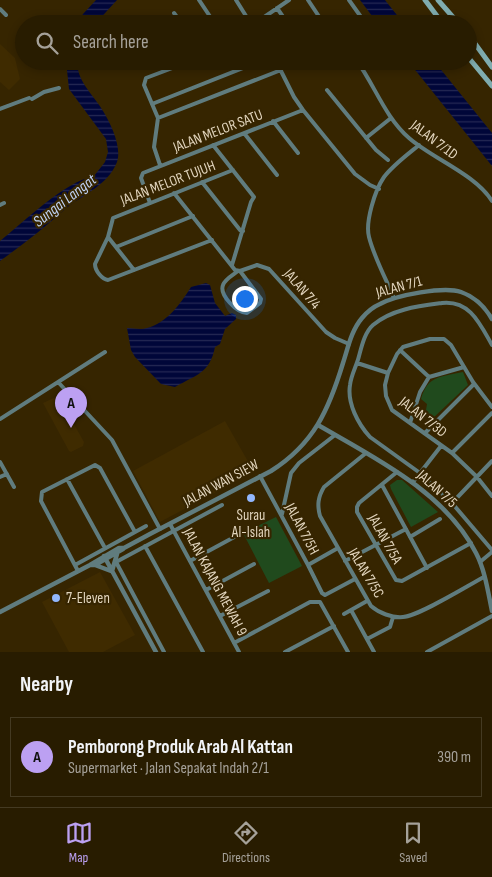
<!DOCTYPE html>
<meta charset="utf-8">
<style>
:root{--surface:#281c00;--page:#34290f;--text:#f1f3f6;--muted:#a5a199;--line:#443a22;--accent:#bca0f2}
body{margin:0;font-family:"Sofia Sans Condensed",sans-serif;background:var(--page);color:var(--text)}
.you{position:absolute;left:244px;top:298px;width:18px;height:18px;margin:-12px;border:4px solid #fff;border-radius:50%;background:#1a73e8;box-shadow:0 0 0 8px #1a73e833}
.badge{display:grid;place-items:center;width:32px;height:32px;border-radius:50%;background:var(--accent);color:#111;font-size:16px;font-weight:700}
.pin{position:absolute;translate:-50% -41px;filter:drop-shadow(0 1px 2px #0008)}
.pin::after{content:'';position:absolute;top:26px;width:18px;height:15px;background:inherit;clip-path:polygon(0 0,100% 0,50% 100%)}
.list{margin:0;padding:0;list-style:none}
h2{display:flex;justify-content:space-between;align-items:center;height:65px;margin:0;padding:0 20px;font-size:21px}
h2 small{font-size:16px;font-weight:400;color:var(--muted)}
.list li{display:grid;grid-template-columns:32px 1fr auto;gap:15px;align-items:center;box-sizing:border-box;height:80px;margin:0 10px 10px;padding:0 10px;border:1px solid var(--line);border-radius:0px}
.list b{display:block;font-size:19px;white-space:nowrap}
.list p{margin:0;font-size:16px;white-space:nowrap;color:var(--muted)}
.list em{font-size:16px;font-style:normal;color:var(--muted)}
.icon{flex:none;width:28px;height:28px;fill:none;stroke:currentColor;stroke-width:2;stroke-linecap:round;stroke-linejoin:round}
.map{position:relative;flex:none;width:492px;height:652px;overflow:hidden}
.search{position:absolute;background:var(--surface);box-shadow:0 2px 8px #0003;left:15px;right:15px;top:15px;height:55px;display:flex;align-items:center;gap:12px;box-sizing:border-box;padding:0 18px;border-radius:28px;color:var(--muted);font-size:19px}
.sheet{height:155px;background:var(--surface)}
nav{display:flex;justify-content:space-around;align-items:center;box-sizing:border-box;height:70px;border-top:1px solid var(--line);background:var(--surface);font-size:14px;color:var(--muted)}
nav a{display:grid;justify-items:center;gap:2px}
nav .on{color:var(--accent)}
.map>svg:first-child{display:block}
.built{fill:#3f2b00}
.park{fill:#204a1d}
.water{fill:url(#water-rules)}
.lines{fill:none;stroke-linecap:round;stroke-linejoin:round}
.minor{stroke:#607c7e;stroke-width:4}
.tertiary{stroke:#607c7e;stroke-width:4.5}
.secondary{stroke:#7facaf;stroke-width:5}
.poi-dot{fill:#92b7fd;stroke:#362500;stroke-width:2}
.labels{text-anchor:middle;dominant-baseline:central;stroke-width:4.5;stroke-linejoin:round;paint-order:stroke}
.street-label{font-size:15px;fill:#e1d4bc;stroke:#362500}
.poi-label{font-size:15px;fill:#e1d4bc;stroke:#362500}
.water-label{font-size:16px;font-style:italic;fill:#c0d3f5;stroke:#362500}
</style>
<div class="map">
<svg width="492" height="652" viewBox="0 0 492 652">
<defs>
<pattern id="water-rules" width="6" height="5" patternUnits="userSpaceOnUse" patternTransform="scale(1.25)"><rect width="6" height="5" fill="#000639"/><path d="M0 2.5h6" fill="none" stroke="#252954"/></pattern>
</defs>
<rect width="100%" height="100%" fill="#362500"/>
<path class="built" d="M0,44l15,14 5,21 -11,11 -9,-8z
M58,396l26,46 -1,4 -12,6 -2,-1 -26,-48z
M225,421l29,51 -94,50 -27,-51z
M100,572l35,63 -32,17h-34l-27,-50z"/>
<path class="park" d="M463,372l5,13 -36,34 -6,-9 1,-6 -6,-5c7,-24 20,-22 42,-27z
M397,480h5l36,32 -27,15 -20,-38 -1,-4z
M276,517l26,49 -33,17 -26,-50z"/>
<path class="water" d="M96,0h21l-22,24h-18l6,-10z
M360,0h25l19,24h-26z
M66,61h12c-3,19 17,35 25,50 8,13 19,36 14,51 -9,24 -36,33 -54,49 -20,18 -41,34 -63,50v-20c25,-20 64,-59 94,-65l11,-14 3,-10 -2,-13 -37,-50z
M408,61h26l58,72v33z
M206,283l4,2 5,18 10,13 7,-3 4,2v4l-11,10 -5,15 -5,3c-5,26 -19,28 -40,40l-14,-3 -26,-27 -4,-7 -4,-22c6,0 14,2 20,0 20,-5 34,-25 44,-41z"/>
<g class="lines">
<path class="minor" d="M199,0l16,24
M236,0l15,24
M308,0l16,24
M349,0l17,24
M277,8l11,16
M0,9l6,6
M174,13l8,11
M254,24l35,-24
M240,61l4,6
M276,61l18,36 9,13 52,64 15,11 9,4
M357,61c18,25 28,56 52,77 24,21 66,36 83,63
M327,90l49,60 12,10
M32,99l12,-7 15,-4
M152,104l109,-43
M0,109l29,-11
M158,118l-14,-33 2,-7 45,-17
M273,121l25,32
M244,133l33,42
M366,138l25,-20
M213,145l41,52 -3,5 -19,63
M160,165l-6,-18 4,-29 123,-48
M202,182l38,48 3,1
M174,193l61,77 5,1 17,-6 12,4 57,63 9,6 14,6
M150,203l-9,-25 2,-5 160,-63
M0,205l4,-2
M108,237l-13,27c0,7 7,15 13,16l104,-40
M116,247l77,-31
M134,270l-26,-33 5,-19 120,-48
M238,271c-5,4 -13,8 -15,14 -4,10 14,28 24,28l13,-10 1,-4 -21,-28
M394,298c-8,-19 -20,-41 -25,-61 -4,-15 6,-47 15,-60 9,-12 23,-22 35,-32
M492,345c-12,-21 -22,-45 -50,-42 -23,3 -50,6 -69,22 -8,7 -11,20 -14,31 -2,9 -8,19 -9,29 -3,18 8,39 20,52l50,36 32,30 40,47
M400,350l29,27
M357,363l31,10
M58,382l54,58 48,89
M492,407l-19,-25 -22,-37 -7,-6h-14l-27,8 -6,7 -9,19 -3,12 1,11 6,14 60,43 25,24 15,19
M0,419l105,-67
M410,423l10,-31 9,-15 35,-10
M425,433l49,-49
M366,453l-42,34c-6,10 -7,18 -4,29l51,90c8,7 21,12 32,11 16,-1 64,-31 81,-40
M452,453l40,-40
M0,462l14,25
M397,472l-38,31 -2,4v5l39,68 6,1 69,-38
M260,476l48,89 14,28 3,2 30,-16
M0,477l7,-3
M67,479l38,69
M413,482l28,-36
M382,485l45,83
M452,503l40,-42
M282,514l9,-41 8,-10 36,-28
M170,524l69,128
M410,537l30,-18
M145,546l58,106
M190,561l48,-26
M345,561l61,-32
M480,562l12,-10
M75,565l71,-39
M308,565l30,-17
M78,571l-37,-70 1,-9 53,-27 5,3 35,64
M206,590l48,-26
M351,610l23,42
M344,614l23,-13
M220,616l48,-25
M367,639l23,-12 3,-10
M234,643l76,-41h10l28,50
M164,652l-48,-90 106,-57
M285,652l49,-26
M427,652l65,-36"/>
<path class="tertiary" d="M318,425c57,33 127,67 158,128 9,17 12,39 16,58
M104,556l52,96
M90,565h5l28,-16
M95,565l16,6
M112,571l5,-17
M0,612l90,-47 29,-17h5l26,-14 121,-63c43,-27 58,-62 72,-108 5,-15 8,-32 19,-45 5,-6 11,-11 18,-14 17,-9 64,-18 81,-12 14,5 24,15 31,27"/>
<path class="secondary" d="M425,0l18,24
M438,0l21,24
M468,34l24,33
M468,47l3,-9
M468,57l24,29"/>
</g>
<g class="poi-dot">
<circle cx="251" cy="498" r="5"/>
<circle cx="56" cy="598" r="5"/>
</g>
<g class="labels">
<g class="street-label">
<text transform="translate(218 131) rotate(-21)">JALAN MELOR SATU</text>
<text transform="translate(434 140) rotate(37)">JALAN 7/1D</text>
<text transform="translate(168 183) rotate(-21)">JALAN MELOR TUJUH</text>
<text transform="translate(399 287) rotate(-15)">JALAN 7/1</text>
<text transform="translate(302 289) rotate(49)">JALAN 7/4</text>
<text transform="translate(423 417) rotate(38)">JALAN 7/3D</text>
<text transform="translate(221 483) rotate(-28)">JALAN WAN SIEW</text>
<text transform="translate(437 489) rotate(42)">JALAN 7/5</text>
<text transform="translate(302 529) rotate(62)">JALAN 7/5H</text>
<text transform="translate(385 539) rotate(61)">JALAN 7/5A</text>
<text transform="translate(366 573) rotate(59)">JALAN 7/5C</text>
<text transform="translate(215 582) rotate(62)">JALAN KAJANG MEWAH 9</text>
</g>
<g class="poi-label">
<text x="251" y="515">Surau<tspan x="251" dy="17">Al-Islah</tspan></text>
<text x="66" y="598" text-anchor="start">7-Eleven</text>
</g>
<g class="water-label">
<text transform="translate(65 201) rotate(-38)">Sungai Langat</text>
</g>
</g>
</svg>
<div class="you"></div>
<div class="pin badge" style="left:71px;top:428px">A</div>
<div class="search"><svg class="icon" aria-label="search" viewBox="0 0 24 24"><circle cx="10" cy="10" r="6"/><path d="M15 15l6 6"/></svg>Search here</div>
</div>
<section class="sheet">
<h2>Nearby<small></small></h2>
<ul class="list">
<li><span class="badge">A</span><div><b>Pemborong Produk Arab Al Kattan</b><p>Supermarket · Jalan Sepakat Indah 2/1</p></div><em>390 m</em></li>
</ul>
</section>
<nav>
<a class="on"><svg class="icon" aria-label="map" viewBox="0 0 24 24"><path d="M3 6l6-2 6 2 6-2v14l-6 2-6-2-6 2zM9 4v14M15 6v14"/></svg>Map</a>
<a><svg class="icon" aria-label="directions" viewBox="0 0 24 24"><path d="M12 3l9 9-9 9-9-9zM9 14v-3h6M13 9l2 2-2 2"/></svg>Directions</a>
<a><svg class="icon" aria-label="saved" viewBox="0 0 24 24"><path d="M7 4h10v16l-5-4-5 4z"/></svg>Saved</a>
</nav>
